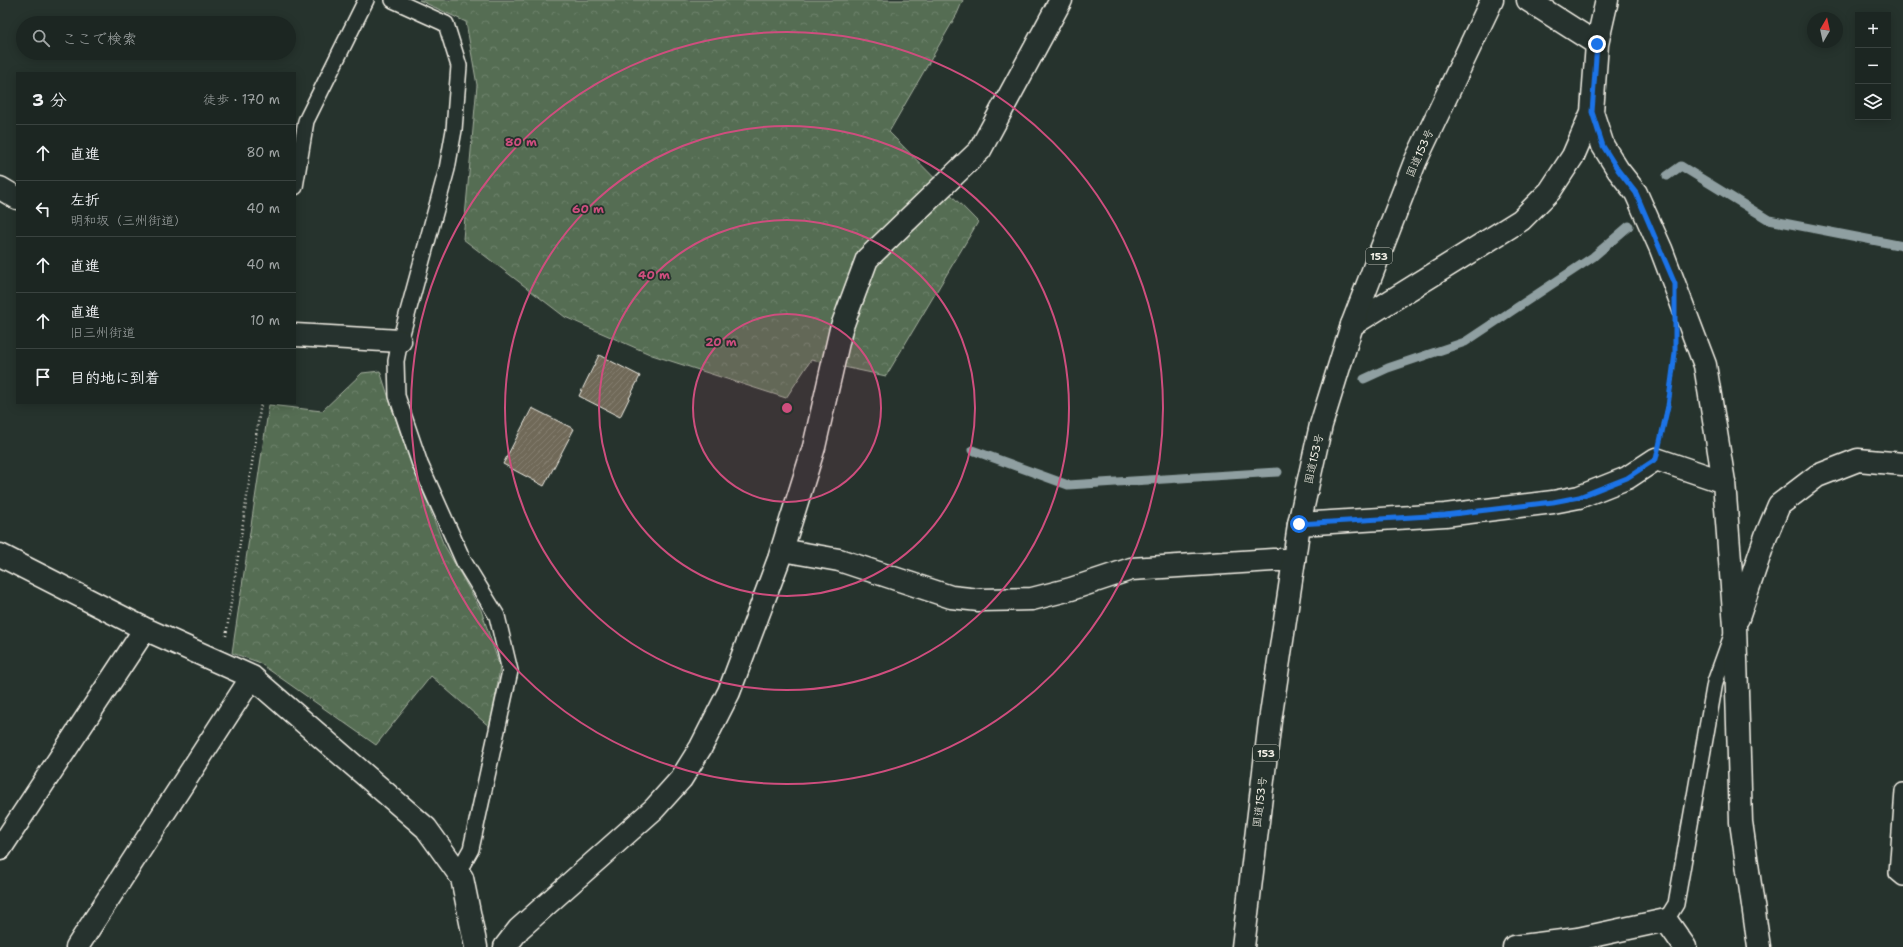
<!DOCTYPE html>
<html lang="ja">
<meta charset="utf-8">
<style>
:root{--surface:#1c2622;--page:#29322f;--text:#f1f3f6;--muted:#a0a5a5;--line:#3a4340}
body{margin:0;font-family:"Shantell Sans","Klee One",sans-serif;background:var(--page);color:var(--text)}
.controls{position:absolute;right:12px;top:12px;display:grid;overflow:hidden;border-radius:0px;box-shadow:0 2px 10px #0003}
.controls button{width:36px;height:36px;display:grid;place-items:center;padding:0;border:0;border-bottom:1px solid var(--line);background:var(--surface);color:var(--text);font:20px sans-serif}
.compass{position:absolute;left:1807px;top:12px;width:36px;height:36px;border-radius:50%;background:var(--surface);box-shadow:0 2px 10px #0003;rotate:9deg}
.stop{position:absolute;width:12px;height:12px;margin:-9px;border:3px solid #1a73e8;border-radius:50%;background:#fff}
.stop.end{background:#1a73e8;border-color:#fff;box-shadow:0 1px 4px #0008}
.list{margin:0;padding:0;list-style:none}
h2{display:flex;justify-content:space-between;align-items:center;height:52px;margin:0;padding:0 16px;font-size:17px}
h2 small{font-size:13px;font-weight:400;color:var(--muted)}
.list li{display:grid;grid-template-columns:26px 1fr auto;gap:12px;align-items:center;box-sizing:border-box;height:56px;padding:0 16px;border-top:1px solid var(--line)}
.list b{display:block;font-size:15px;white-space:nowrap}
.list p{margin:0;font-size:13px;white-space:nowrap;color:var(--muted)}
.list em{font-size:13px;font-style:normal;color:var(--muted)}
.icon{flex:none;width:22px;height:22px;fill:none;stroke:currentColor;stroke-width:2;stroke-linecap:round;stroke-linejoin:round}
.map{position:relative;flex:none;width:1903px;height:947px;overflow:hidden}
.search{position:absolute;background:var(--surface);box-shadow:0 2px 10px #0003;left:16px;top:16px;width:280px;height:44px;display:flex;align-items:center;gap:10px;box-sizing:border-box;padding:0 14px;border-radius:22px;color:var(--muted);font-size:15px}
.panel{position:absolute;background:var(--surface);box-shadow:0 2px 10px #0003;left:16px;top:72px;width:280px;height:332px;border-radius:0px}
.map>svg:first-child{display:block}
.forest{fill:url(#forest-crowns);stroke:#a4af9e}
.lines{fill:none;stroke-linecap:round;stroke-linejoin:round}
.stream{stroke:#8f9fa1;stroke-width:9}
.building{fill:url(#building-hatch);stroke:#f4f1e8}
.lane-casing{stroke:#f4f1e8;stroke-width:18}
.street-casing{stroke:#f4f1e8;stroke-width:25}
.highway-casing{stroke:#f4f1e8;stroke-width:25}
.path{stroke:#f4f1e8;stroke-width:2.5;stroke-dasharray:1 3;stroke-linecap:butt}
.lane{stroke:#26332d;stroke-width:15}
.street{stroke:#26332d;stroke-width:22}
.highway{stroke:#26332d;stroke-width:22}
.route{stroke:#1a73e8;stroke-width:5}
.ring{fill:none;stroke:#ce4e7e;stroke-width:2}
.labels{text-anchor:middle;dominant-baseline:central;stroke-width:3.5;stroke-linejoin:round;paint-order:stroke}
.shield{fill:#26332d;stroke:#b6b8b0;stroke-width:1}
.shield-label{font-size:10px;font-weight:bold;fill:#f4f1e8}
.street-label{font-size:11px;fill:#f4f1e8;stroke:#26332d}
.centre{fill:#ce4e7e;stroke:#26332d;stroke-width:2}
.ring-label{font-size:12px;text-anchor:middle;font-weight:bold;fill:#ce4e7e;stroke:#26332d;stroke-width:3.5;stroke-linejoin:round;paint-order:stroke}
</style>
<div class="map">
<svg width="1903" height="947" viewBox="0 0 1903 947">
<defs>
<pattern id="forest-crowns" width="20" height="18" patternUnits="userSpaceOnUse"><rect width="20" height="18" fill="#556d53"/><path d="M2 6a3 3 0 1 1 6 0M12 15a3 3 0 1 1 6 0" fill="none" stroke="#6e826c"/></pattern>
<pattern id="building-hatch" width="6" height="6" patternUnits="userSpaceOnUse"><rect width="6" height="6" fill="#706958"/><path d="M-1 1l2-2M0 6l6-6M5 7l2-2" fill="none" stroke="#857f70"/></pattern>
</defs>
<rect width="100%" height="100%" fill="#26332d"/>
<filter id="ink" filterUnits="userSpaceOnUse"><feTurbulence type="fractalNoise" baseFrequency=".025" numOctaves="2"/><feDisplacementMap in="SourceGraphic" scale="8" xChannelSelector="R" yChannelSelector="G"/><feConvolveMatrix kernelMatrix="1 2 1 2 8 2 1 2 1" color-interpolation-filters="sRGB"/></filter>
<g filter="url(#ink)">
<path class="forest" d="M419,0h544l-6,14 -68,118 89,90 -92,154 -75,-16 -25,38 -134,-43 -87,-38 -102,-78 14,-154 -11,-63z
M380,371l22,67 41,105 38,67 19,57 -9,61 -60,-52 -55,69 -118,-83 -26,-9 37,-248 53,6 40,-38z"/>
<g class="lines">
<path class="stream" d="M1667,176l14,-10 88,54 134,26
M1364,379l24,-11 77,-26 128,-85 36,-31
M972,450l96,35 210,-13"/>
</g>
<path class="building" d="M599,355l41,21 -20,41 -41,-21z
M532,408l42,21 -30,57 -41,-22z"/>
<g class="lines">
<defs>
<path id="lane" d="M393,0l53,24 13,42 -5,64 -7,39 -47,172 -4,20 1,35 23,68 44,98 33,54 13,55 -39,178 -13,23
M295,187l11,-66 60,-121
M1903,791l-6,82 6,5
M1666,920l10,-16 39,-222 17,-47"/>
<path id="street" d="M1528,0l69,44
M1592,112l11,34 15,24 18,23 25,56 44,116 19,117 11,144 6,196 18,125
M0,188l17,10
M1352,325l169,-105 29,-29 23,-35 19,-44 5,-68 10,-44
M295,335l105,6
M1299,524l146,-9 108,-13 26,-5 48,-19 29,-19 68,23
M782,550l57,10 112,37 28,3 53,-1 39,-10 60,-20 142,-9h21
M0,555l145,74 107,48 174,151 36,50 14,69
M1738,618l28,-82 13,-31 38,-29 41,-16 45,4
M0,849l145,-220
M77,947l175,-270
M505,947l14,-18 135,-120 27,-30 20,-32 28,-55 50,-133 35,-112 27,-118 26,-70 113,-109 81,-150
M1514,947l64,-8 88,-19 19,27"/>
<path id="highway" d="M1243,947l27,-226 24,-161 5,-36 22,-99 31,-100 63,-163 77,-162"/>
</defs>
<use href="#lane" class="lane-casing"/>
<use href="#street" class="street-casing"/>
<use href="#highway" class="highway-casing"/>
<path class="path" d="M1662,432l6,-27 6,-41
M226,636l35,-233"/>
<use href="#lane" class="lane"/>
<use href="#street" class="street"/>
<use href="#highway" class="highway"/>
</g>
</g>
<g class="lines" filter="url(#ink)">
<path class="route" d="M1299,524l146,-9 108,-13 26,-5 48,-19 29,-19 12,-53 7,-53v-69l-39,-91 -18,-23 -15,-24 -11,-34 5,-68"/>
</g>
<circle cx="787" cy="408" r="94" fill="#ce4e7e" fill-opacity=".12"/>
<g class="ring">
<circle cx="787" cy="408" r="94"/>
<circle cx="787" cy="408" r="188"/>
<circle cx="787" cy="408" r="282"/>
<circle cx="787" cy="408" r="376"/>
</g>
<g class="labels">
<g class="shield">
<rect x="1366" y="248" width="26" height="16" rx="3"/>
<rect x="1253" y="745" width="26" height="16" rx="3"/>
</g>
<g class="shield-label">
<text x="1379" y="256">153</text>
<text x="1266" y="753">153</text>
</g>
<g class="street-label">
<text transform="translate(1420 153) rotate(-66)">国道153号</text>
<text transform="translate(1314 459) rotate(-77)">国道153号</text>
<text transform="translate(1260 802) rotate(-83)">国道153号</text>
</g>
</g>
<circle cx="787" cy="408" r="6" class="centre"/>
<g class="ring-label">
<text x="521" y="146">80 m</text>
<text x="588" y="213">60 m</text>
<text x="654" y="279">40 m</text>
<text x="721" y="346">20 m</text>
</g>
</svg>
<div class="controls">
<button>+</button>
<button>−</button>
<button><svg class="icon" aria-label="layers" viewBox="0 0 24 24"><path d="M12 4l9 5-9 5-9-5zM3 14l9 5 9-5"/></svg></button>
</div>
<svg class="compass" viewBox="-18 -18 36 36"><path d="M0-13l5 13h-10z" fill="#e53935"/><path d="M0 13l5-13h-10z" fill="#a0a5a5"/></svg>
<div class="stop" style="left:1299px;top:524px"></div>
<div class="stop end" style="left:1597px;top:44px"></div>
<div class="search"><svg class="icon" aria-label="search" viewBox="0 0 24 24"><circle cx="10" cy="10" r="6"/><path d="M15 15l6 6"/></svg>ここで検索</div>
<section class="panel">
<h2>3 分<small>徒歩 · 170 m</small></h2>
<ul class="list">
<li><svg class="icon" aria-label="ahead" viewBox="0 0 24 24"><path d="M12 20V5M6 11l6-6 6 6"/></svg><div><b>直進</b></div><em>80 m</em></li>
<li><svg class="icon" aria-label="left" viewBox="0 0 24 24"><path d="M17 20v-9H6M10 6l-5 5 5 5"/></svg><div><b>左折</b><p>明和坂（三州街道）</p></div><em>40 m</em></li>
<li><svg class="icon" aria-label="ahead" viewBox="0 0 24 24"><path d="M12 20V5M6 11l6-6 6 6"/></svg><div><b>直進</b></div><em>40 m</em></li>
<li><svg class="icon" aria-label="ahead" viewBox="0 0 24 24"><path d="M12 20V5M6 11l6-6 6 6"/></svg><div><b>直進</b><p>旧三州街道</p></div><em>10 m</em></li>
<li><svg class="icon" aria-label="arrive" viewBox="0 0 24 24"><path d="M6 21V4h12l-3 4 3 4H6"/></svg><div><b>目的地に到着</b></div></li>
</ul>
</section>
</div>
